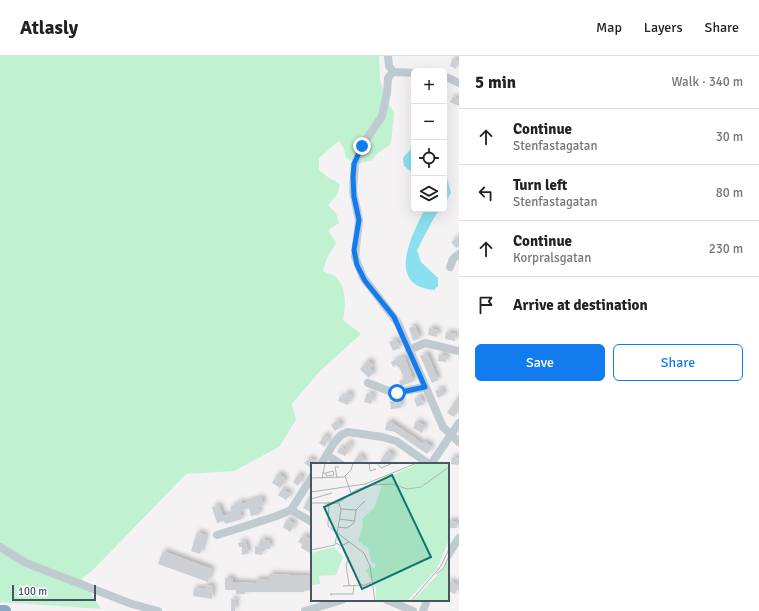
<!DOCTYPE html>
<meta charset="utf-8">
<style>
:root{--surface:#fff;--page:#f2f2f2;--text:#222;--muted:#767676;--line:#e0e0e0;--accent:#127cee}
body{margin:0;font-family:Signika,sans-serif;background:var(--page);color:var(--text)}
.controls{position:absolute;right:12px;top:12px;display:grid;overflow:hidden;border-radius:6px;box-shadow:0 4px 16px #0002}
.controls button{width:36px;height:36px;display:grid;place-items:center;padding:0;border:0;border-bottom:1px solid var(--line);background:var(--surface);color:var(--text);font:20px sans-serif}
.scale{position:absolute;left:12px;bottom:10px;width:84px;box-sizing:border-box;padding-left:4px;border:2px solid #485660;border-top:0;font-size:11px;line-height:14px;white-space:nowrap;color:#485660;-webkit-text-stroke:3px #fff;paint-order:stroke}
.stop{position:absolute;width:12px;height:12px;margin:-9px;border:3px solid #127cee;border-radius:50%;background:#fff}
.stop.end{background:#127cee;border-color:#fff;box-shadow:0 1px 4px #0008}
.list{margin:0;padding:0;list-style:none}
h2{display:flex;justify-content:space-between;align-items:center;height:52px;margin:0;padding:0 16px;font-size:17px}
h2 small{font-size:13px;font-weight:400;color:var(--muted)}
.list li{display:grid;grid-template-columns:26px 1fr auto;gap:12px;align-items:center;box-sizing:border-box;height:56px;padding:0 16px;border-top:1px solid var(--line)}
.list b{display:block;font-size:15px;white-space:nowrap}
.list p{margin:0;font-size:13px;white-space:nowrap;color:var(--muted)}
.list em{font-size:13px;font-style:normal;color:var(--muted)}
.actions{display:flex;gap:8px;padding:12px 16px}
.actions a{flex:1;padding:9px 0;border:1px solid var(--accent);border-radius:6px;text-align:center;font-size:14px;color:var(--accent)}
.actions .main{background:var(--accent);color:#fff}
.icon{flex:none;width:22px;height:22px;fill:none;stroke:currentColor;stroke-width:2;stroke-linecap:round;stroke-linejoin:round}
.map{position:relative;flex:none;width:459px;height:555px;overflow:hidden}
header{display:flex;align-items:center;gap:24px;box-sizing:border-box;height:56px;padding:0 20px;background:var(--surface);border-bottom:1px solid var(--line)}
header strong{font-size:19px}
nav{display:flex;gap:22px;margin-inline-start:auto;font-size:14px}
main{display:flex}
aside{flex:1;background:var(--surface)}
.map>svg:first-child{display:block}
.green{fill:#c0f2d1}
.water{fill:#8be0f0}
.building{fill:#cccfd4;filter:url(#shadow)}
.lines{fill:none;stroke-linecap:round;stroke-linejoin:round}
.minor{stroke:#bfcad1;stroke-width:8}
.highway{stroke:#88a7c2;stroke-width:12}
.route{stroke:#127cee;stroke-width:5}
.inset-road{fill:none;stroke:#afb4b8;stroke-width:1}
.view{fill:#0f766e;fill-opacity:0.15;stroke:#0f766e;stroke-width:2}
.inset-edge{fill:none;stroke:#485660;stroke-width:2}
</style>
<header>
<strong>Atlasly</strong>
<nav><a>Map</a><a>Layers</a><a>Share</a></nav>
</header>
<main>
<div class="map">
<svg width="459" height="555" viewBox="0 0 459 555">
<defs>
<filter id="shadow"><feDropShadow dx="3" dy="-3" stdDeviation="2" flood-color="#0004"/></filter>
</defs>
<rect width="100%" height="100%" fill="#f4f2f2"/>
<path class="green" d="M0,0h379l1,24 7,21 7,12 -3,31 -13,9 -6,7 -15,4 -11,-6 -2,-9 -5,-8 -20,17v12l10,8 11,6 -3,11 -9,10 8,8 3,10 -11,7 8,13 -9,15 -4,13c3,2 9,3 12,5 12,11 11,30 8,44l18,14 -41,37 -28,33 4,16 -17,27 -45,24 -48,3 -95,98 -9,6 19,31 -101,-7z"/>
<path class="water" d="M414,89v29l-10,-8 -1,-8z
M444,113l7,23 -7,14z
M425,153h16l-6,7 -18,34 4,12 17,16v8l-4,4c-49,-4 -22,-56 -9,-81z"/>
<path class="building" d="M453,2l6,3 -3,8 -6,-3z
M453,41l6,2v7l-9,-4z
M459,180v10l-3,2 -5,-6z
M415,270l5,12 -7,3 -4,-13z
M429,272l9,2 -1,7 -9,-2z
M446,276l10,2 -1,7 -10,-2z
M396,283l4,9 -7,3 -4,-9z
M427,297l10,24 1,3 -6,3 -12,-27z
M439,298l8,2 -1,6 -8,-1z
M404,300l10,25 -13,5 -2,-5 5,-2 -4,-10 -4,-4 -3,2 -2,-5z
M368,304l5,5 -3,4 4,3 -5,6 -9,-9z
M442,332l2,7 -6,3 -3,-7z
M346,336l6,3 -4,10 -10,-4 2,-5 4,2z
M367,337l7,2 -3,9 -7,-2z
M459,339v14l-5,8 -7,-4z
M420,340l4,8 -7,3 -3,-8z
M401,344v8l-10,1 -1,-8z
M338,364l4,6 -7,5 -4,-6z
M416,365l9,5 -3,7 -9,-5z
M387,366h4l32,22 1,-3 8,6 -5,7 -32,-22 -10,-2z
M325,378l4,4 -4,9 -6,-4z
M347,386l5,3 -7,11 -8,-4 3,-5 8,3 -3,-4z
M387,395l7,4 -6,9h-4l-4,-3z
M359,398l5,4 -2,3 5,3h-15z
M452,401l7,1v7l-8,-1z
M310,402l5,3 -4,7 -7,-5z
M278,417l8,6 -6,9 -8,-5z
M298,418l5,3 -5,9 -5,-4z
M282,433l9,5 -5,6 -8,-5z
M312,435v22l-9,-5z
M261,441l3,8 -6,2 2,7 -9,2 -2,-8 -9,3 2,8 -17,5 -1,-3 -7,2 -5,-16 7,-2 4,11 9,-3 -2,-6 7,-3v-1l5,-2v3z
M287,463l8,5 -5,8 -7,-5z
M448,465h9v7h-9z
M197,476l9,3 -6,19 -9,-3z
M303,479l9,5v14l-11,-6 1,-4 -4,-2z
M260,483l10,2v8h-8v6l-7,-1v-8l4,1z
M245,485l4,12 -7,2v-8h-3l-1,-4z
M163,495l49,18 -4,13 -50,-18z
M269,518l43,2v14h-7l-1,2h-59v2h-9v-4h-11v-12h8v4l23,1v-4l13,1z
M448,524l11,5 -4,9 -7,-3z
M205,529l8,1 -1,13 -19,-3 1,-8 11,1z
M231,543h5l-1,12h-4z"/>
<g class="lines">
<path class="minor" d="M388,0l1,10 4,6 -5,6 -1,15 -5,23 -20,30 -7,18 -2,27 6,29 -4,37 8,20 35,46 45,104 16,15
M393,16l21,1
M444,20l15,7
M450,211l3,-8 6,-5
M409,294l16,-7 34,8
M368,327l26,10 31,-6
M327,399l14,9
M321,408l13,-21 7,-8 7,-3 34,5 14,4 33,23
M431,408l28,-41
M312,421l-21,33 21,12
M217,479l57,-18 17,-7
M0,491l26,16 106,41 26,7
M448,499l11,-17
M387,544l26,11
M305,555l37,-11
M423,555l4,-11"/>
<path class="highway" d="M0,555h5"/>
</g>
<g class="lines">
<path class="route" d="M362,90l-8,18 -1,13 1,20 5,23 -5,30 3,15 8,16 29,36 31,70 -28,6"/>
</g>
<g transform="translate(311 407)">
<rect width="138" height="138" fill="#f4f2f2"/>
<path d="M109,0h29l-1,79 -11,27 -30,32h-31v-13l-10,-17 4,-5 4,2 2,-4 -5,-2 -3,-14 -10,-7 5,-15 -1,-7 12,-11 8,-22 -5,-4zM23,84l9,10 -7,18 -17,1 1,8 -9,1v-32zM136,99l2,1v38h-37l32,-33z" fill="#c0f2d1"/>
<path class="inset-road" d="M58,0l1,8 6,-2M66,0l4,5 12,-5M11,10h4v3l8,-1 -1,-4 -7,2M34,13l6,17M0,15l33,-1 7,-7 2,-7M26,15l-2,-11h4M11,16l3,-16M0,29l54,-8 52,-21M0,36l21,-6M0,40h27l18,-13 15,-5 22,-1 14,5 14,-2 28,-20M14,41l4,-2 -1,24 36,27 6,13 5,35M45,47l9,-9M28,56l15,2M27,64l9,1 7,-5 2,-13 -15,-1M25,80l5,3 8,-4M0,87l24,-5 6,-35 -2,-7M125,111l7,-5 6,-13M38,122l-3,-20 3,-8M32,123l22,-1 6,-3M21,132l-2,-1h23l1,-9M100,138l30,-35 8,-17"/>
<path class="view" d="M81,12l39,82 -69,32 -38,-82z"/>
<rect width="138" height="138" class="inset-edge"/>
</g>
</svg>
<div class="controls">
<button>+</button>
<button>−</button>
<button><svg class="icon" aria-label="locate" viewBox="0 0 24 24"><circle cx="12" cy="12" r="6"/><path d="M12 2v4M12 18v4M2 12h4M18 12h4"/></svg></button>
<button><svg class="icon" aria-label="layers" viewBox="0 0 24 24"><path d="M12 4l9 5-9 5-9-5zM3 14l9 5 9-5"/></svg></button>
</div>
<div class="scale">100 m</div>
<div class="stop" style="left:397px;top:337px"></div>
<div class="stop end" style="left:362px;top:90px"></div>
</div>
<aside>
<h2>5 min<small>Walk · 340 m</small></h2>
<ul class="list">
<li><svg class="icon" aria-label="ahead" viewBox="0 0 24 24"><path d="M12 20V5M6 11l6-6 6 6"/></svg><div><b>Continue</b><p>Stenfastagatan</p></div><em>30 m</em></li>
<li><svg class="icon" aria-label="left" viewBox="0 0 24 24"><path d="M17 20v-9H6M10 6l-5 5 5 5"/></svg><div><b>Turn left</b><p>Stenfastagatan</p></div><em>80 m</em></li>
<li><svg class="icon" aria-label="ahead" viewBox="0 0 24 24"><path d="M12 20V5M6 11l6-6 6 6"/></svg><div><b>Continue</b><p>Korpralsgatan</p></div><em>230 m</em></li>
<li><svg class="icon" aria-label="arrive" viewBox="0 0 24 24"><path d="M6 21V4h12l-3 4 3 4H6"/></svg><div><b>Arrive at destination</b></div></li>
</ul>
<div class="actions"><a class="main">Save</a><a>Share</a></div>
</aside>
</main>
